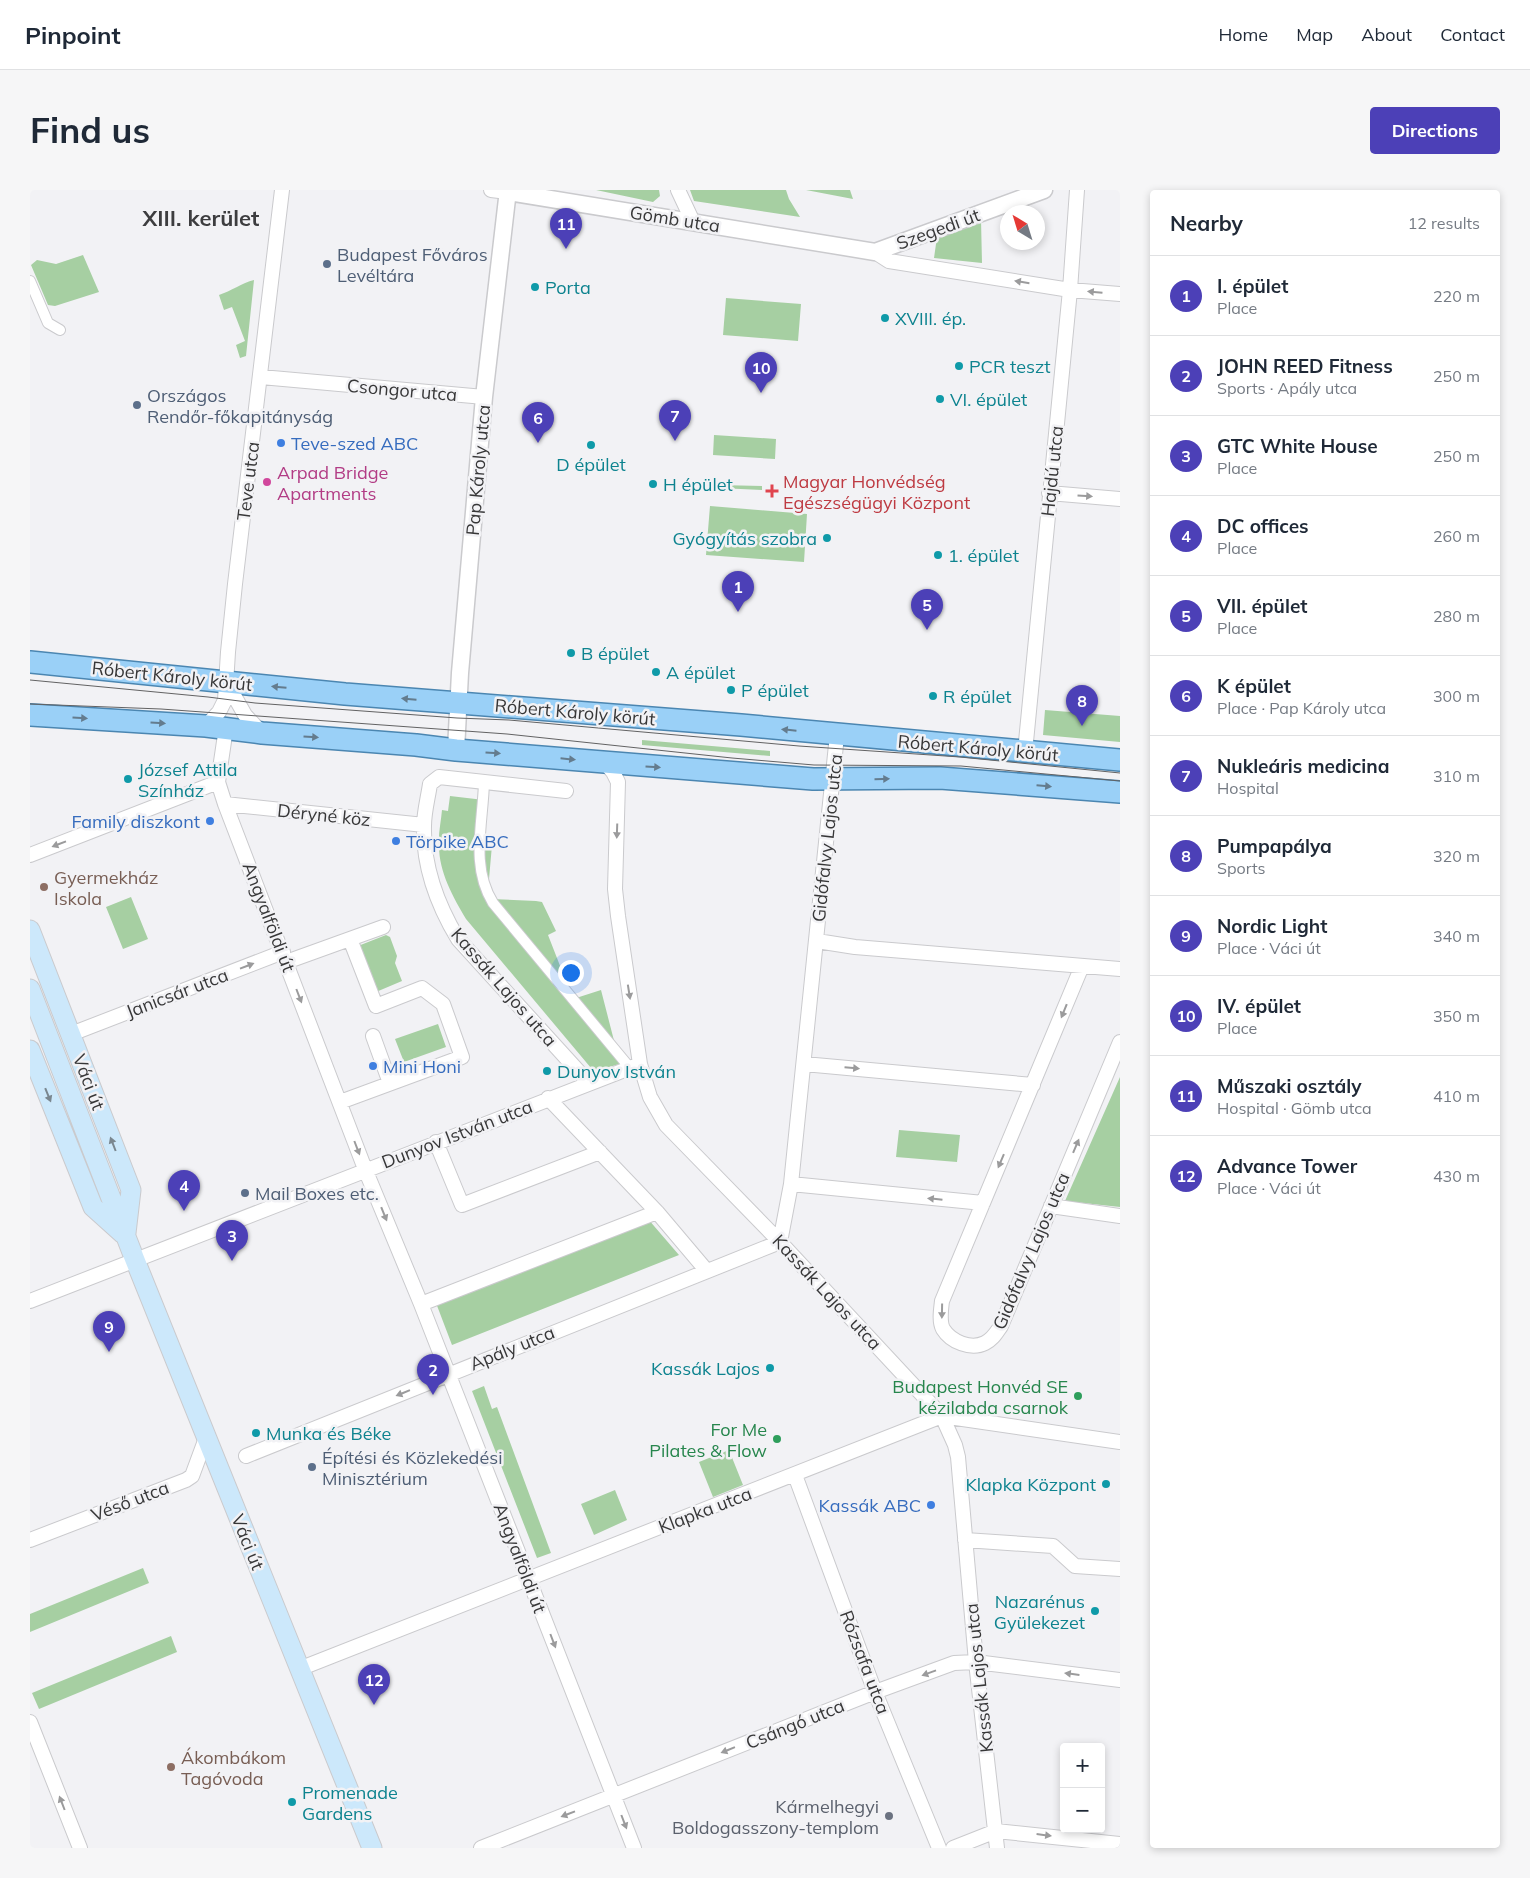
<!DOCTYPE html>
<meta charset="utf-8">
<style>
:root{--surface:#fff;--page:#f6f6f7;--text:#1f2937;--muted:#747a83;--line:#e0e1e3;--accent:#4c40b7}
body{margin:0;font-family:Mulish,sans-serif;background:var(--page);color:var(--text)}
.controls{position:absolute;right:15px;bottom:15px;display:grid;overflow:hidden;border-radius:5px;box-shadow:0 2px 8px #0003}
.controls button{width:45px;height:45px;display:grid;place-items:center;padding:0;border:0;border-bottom:1px solid var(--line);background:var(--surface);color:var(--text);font:25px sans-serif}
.compass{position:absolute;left:970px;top:15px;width:45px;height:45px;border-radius:50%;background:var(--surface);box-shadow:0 2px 8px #0003;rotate:322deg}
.you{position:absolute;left:540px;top:782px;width:18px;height:18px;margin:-12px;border:4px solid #fff;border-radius:50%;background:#1a73e8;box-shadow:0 0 0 8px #1a73e833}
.badge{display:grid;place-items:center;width:32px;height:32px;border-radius:50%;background:var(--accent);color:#fff;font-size:16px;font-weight:700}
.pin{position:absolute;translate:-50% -41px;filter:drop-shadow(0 1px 2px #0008)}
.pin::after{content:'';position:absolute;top:26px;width:18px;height:15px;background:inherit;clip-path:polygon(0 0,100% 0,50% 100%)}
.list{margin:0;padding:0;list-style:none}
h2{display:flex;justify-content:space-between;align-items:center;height:65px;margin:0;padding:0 20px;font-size:21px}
h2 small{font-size:16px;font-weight:400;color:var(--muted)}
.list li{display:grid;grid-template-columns:32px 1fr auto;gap:15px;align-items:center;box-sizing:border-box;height:80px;padding:0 20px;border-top:1px solid var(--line)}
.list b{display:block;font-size:19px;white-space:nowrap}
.list p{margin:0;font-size:16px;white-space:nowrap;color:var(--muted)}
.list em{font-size:16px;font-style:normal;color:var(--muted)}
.map{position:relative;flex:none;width:1090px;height:1658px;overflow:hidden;border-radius:5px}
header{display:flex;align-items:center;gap:30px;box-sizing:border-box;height:70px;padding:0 25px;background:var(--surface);border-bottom:1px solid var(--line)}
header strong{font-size:24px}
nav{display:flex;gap:28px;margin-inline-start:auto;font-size:18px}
.intro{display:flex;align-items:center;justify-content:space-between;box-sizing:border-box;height:120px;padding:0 30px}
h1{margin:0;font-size:35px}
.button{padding:12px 22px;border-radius:5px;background:var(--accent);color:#fff;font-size:18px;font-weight:700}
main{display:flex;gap:30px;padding:0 30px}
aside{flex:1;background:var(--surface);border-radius:5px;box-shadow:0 2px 8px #0003}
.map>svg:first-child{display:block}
.green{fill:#a6cfa2}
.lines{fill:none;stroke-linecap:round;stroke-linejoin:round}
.pedestrian-casing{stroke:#cacacd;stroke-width:12}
.minor-casing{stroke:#cacacd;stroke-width:16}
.tertiary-casing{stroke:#cacacd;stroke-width:19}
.secondary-casing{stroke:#cacacd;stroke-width:21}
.primary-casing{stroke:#4b86b1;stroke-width:24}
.pedestrian{stroke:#fff;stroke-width:10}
.minor{stroke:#fff;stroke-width:14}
.tertiary{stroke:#fff;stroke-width:16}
.secondary{stroke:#cce8fb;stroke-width:19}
.primary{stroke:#9ad0f7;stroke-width:21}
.tram{stroke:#626263;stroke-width:1}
.oneway{fill:#9b9b9c}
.oneway2{fill:#647c8e}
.oneway3{fill:#7a8790}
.service-dot{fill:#5c6f8a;stroke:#f2f2f5;stroke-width:2}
.culture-dot{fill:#0f9aa8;stroke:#f2f2f5;stroke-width:2}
.shop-dot{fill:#3f7fe0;stroke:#f2f2f5;stroke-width:2}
.hotel-dot{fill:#d1479c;stroke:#f2f2f5;stroke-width:2}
.health-dot{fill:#e0444e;stroke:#f2f2f5;stroke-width:2}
.education-dot{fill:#8d6e63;stroke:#f2f2f5;stroke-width:2}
.leisure-dot{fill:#2e9e5b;stroke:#f2f2f5;stroke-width:2}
.worship-dot{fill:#6b7280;stroke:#f2f2f5;stroke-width:2}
.labels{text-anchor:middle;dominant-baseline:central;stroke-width:5;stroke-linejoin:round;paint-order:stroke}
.street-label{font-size:18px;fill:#373738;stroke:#f2f2f5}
.service-label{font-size:18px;fill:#4e5e75;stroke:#f2f2f5;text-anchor:start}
.culture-label{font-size:18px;fill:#0d838f;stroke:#f2f2f5;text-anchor:start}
.shop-label{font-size:18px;fill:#366cbe;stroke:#f2f2f5;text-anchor:start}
.hotel-label{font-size:18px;fill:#b23c85;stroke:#f2f2f5;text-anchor:start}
.health-label{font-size:18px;fill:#be3a42;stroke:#f2f2f5;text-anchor:start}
.education-label{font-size:18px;fill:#785e54;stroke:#f2f2f5;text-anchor:start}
.leisure-label{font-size:18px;fill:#27864d;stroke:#f2f2f5;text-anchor:end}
.worship-label{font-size:18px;fill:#5b616d;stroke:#f2f2f5;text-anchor:end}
.district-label{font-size:22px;font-weight:bold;fill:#3d3d3f;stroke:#f2f2f5}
</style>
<header>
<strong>Pinpoint</strong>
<nav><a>Home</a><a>Map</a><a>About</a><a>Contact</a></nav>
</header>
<div class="intro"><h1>Find us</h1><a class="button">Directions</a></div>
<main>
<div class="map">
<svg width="1090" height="1658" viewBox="0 0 1090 1658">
<rect width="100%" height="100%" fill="#f2f2f5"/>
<path class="green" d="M566,0h63l1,6 -7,6z
M660,0h96l3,9 11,18 -106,-16z
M776,0h44l3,9z
M951,29l1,44 -48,-5 3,-21z
M53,65l16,37 -44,14 -7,-1 -17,-40 6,-5 19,4z
M224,90l-8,76 -6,2 -4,-13 9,-4 -13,-34 -8,3 -5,-15c12,-4 23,-12 35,-15z
M696,108l75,6 -3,37 -75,-6z
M684,245l62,4 -1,20 -62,-4z
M689,295l43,1v4l-43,-2z
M680,316l97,8 -3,48 -98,-7z
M1015,520l75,6v26l-77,-7z
M612,550l128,11v5l-128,-11z
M420,606l34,4 -4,43 12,2 -3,34 -5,2 7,18 45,2 6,1 14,29 -8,4 25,64 28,-9 19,74 -22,6 -7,-2 -125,-149c-13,-22 -27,-47 -27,-73 -1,-12 2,-24 3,-36l6,1z
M101,707l17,42 -25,10 -17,-42z
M356,745l4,2 7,19 -2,7 7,18 -26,11 -18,-46z
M408,834l8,23 -42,15 -9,-23z
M1090,887v130l-55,-6z
M869,940l61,5 -3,27 -61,-5z
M618,1029l31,36 -227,90 -16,-42z
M454,1196l8,23 5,-2 54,146 -14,5 -65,-167z
M699,1260l14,35 -30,12 -14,-35z
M585,1300l12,30 -33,15 -13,-31z
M113,1378l6,15 -119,49v-18z
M141,1446l6,16 -138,57 -7,-16z"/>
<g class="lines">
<defs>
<path id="pedestrian" d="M0,91l18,42 12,7
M454,592c-1,41 -14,84 9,121l137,165"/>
<path id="minor" d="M461,0l17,2
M648,0l15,32
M845,62l14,9 181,29 50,4
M231,187l223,20
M1019,303l71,6
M197,493l18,32 17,18
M176,536l13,-14 6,-12 3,-48 7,-68 47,-394
M196,538l-8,54 7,22 140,365 56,135 213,544
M995,562l45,-462 7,-100
M575,573l8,9 5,10 -3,107 3,27 22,148 10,33 16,28 114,117 162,174 13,29 3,12 18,205 21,186
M536,601l-127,-14 -9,7c-2,14 -6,28 -6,42 -1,41 13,78 34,113l131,144
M195,614l199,21
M0,665l188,-73
M787,751l38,6 265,22
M256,772l97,-35
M1052,776l-140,335c-1,9 -3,20 1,28 8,13 28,21 42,14 8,-4 11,-10 16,-17l119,-284
M41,844l212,-82
M343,846l17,47
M774,874l229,21
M518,908l109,114 49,58
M310,912l122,-45 -19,-53 -21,-16 -46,18 -26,-67
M406,952l26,63 138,-53
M761,994l192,19
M1021,1016l69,10
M0,1111l610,-237
M391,1114l236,-92
M216,1266l534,-214 11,-58 46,-449
M765,1285l80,217 64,156
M0,1350l156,-60 6,-4 14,-38
M935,1350l88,6 22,20 45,3
M269,1479l643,-253 178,26
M0,1532l50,126
M451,1658l394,-156 79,-29 22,-1 144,18
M923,1658l43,-17 124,13"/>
<path id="tertiary" d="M478,2l367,60 169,-62
M426,560l4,-77 24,-276 24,-207"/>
<path id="secondary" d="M0,740l101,260 -5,43
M0,799l105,271 237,588
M0,860l63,157 30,27"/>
<path id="primary" d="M0,472l315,32 396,31 379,35
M0,525l176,11 56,7 154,12 40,5 357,29 127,-1 180,14"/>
</defs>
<use href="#pedestrian" class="pedestrian-casing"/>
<use href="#minor" class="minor-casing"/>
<use href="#tertiary" class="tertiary-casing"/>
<use href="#secondary" class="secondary-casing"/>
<use href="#primary" class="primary-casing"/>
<use href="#pedestrian" class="pedestrian"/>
<use href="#minor" class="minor"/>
<use href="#tertiary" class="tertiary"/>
<use href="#secondary" class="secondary"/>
<use href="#primary" class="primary"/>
<path class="tram" d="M0,490l178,17 47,6 202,15 52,2 290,26 161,11 160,16
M0,514l131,5 346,25 225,24 82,7 147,1 159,15"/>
</g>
<defs><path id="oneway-solid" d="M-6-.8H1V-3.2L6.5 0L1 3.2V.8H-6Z" transform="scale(1.25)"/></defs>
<g class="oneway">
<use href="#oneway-solid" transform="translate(992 92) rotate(-171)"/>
<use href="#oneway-solid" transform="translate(1065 102) rotate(-175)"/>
<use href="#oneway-solid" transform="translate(1055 306) rotate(4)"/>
<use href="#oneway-solid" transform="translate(587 641) rotate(92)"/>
<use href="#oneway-solid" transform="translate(29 654) rotate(159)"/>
<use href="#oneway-solid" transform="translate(217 776) rotate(-21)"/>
<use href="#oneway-solid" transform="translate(599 802) rotate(81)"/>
<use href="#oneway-solid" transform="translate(269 806) rotate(69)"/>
<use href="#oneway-solid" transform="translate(1034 821) rotate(112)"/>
<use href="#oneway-solid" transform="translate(822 878) rotate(5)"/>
<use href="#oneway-solid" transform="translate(1046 956) rotate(-67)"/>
<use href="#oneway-solid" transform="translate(327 958) rotate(69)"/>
<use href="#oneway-solid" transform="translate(971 971) rotate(113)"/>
<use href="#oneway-solid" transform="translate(905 1009) rotate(-174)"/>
<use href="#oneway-solid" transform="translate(354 1024) rotate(68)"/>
<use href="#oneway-solid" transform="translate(912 1121) rotate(91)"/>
<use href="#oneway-solid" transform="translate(373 1203) rotate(158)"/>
<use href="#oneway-solid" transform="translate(523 1451) rotate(69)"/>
<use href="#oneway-solid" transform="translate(899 1483) rotate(160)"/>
<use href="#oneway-solid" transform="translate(1042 1484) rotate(-173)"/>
<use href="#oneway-solid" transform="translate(698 1560) rotate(158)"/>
<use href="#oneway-solid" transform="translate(32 1613) rotate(-111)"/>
<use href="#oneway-solid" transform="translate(538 1624) rotate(159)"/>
<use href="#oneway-solid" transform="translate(594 1632) rotate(69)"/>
<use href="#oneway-solid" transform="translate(1014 1645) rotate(7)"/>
</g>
<g class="oneway2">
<use href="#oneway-solid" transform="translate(249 497) rotate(-175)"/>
<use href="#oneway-solid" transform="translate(379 509) rotate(-175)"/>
<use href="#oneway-solid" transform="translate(50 528) rotate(3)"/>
<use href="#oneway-solid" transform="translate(128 533) rotate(4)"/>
<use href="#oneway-solid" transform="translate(759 540) rotate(-174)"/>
<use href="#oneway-solid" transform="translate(281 547) rotate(4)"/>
<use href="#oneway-solid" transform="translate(463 563) rotate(4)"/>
<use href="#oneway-solid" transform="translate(538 569) rotate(6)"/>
<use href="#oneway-solid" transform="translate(623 577) rotate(4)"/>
<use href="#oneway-solid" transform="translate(852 589) rotate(-1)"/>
<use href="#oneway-solid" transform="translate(1014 596) rotate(5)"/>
</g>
<g class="oneway3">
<use href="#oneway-solid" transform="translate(18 905) rotate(68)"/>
<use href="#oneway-solid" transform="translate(83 954) rotate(-111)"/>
</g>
<g class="service-dot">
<circle cx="297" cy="74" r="5"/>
<circle cx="107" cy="215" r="5"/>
<circle cx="215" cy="1003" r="5"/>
<circle cx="282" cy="1277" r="5"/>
</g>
<g class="culture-dot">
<circle cx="505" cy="97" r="5"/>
<circle cx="855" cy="128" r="5"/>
<circle cx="929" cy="176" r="5"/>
<circle cx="910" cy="209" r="5"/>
<circle cx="561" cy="255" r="5"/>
<circle cx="623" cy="294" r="5"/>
<circle cx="797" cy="348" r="5"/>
<circle cx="908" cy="365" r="5"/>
<circle cx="541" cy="463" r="5"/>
<circle cx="626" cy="482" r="5"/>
<circle cx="701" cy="500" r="5"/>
<circle cx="903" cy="506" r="5"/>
<circle cx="98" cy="589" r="5"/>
<circle cx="517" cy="881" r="5"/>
<circle cx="740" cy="1178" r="5"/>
<circle cx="226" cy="1243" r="5"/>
<circle cx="1076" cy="1294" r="5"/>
<circle cx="1065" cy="1421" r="5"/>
<circle cx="262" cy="1612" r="5"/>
</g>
<g class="shop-dot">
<circle cx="251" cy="253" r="5"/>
<circle cx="180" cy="631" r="5"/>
<circle cx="366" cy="651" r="5"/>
<circle cx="343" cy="876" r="5"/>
<circle cx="901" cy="1315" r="5"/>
</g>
<circle class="hotel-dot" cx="237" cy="292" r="5"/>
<path class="health-dot" d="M739.5 293.5h5v5h5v5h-5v5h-5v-5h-5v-5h5z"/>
<g class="education-dot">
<circle cx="14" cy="697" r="5"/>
<circle cx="141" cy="1577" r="5"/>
</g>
<g class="leisure-dot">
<circle cx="1048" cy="1206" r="5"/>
<circle cx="747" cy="1249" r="5"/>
</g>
<circle class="worship-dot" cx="859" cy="1626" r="5"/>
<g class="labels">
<g class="street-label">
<text transform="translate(645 29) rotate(9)">Gömb utca</text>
<text transform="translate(908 39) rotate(-20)">Szegedi út</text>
<text transform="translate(372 200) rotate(5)">Csongor utca</text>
<text transform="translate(448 280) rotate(-85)">Pap Károly utca</text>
<text transform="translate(1022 281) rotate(-84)">Hajdú utca</text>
<text transform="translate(218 291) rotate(-83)">Teve utca</text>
<text transform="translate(142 486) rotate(6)">Róbert Károly körút</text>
<text transform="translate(545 522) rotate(5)">Róbert Károly körút</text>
<text transform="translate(948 558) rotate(5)">Róbert Károly körút</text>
<text transform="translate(294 625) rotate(6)">Déryné köz</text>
<text transform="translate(797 648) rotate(-84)">Gidófalvy Lajos utca</text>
<text transform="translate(239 727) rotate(69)">Angyalföldi út</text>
<text transform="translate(474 797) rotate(49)">Kassák Lajos utca</text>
<text transform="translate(147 803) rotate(-21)">Janicsár utca</text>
<text transform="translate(59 892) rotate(69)">Váci út</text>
<text transform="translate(427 944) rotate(-21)">Dunyov István utca</text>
<text transform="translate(1001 1061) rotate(-67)">Gidófalvy Lajos utca</text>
<text transform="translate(797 1102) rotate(47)">Kassák Lajos utca</text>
<text transform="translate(482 1158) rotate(-22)">Apály utca</text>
<text transform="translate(100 1311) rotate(-21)">Véső utca</text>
<text transform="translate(675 1320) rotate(-21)">Klapka utca</text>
<text transform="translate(218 1352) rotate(68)">Váci út</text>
<text transform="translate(490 1368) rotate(69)">Angyalföldi út</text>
<text transform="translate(835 1472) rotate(69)">Rózsafa utca</text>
<text transform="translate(949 1488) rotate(-96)">Kassák Lajos utca</text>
<text transform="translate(765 1534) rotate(-22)">Csángó utca</text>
</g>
<g class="service-label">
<text x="307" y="64">Budapest Főváros<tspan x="307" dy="21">Levéltára</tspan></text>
<text x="117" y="205">Országos<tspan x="117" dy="21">Rendőr-főkapitányság</tspan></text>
<text x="225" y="1003">Mail Boxes etc.</text>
<text x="292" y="1267">Építési és Közlekedési<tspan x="292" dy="21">Minisztérium</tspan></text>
</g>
<g class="culture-label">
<text x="515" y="97">Porta</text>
<text x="865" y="128">XVIII. ép.</text>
<text x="939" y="176">PCR teszt</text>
<text x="920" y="209">VI. épület</text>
<text x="561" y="274" text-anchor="middle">D épület</text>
<text x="633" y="294">H épület</text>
<text x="787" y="348" text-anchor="end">Gyógyítás szobra</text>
<text x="918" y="365">1. épület</text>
<text x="551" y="463">B épület</text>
<text x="636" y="482">A épület</text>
<text x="711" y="500">P épület</text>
<text x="913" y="506">R épület</text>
<text x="108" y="579">József Attila<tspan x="108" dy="21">Színház</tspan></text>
<text x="527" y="881">Dunyov István</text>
<text x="730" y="1178" text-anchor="end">Kassák Lajos</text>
<text x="236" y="1243">Munka és Béke</text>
<text x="1066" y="1294" text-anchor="end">Klapka Központ</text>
<text x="1055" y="1411" text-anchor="end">Nazarénus<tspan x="1055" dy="21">Gyülekezet</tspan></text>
<text x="272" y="1602">Promenade<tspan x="272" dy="21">Gardens</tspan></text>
</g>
<g class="shop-label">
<text x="261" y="253">Teve-szed ABC</text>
<text x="170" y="631" text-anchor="end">Family diszkont</text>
<text x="376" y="651">Törpike ABC</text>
<text x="353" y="876">Mini Honi</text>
<text x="891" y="1315" text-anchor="end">Kassák ABC</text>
</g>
<g class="hotel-label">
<text x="247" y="282">Arpad Bridge<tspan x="247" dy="21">Apartments</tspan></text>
</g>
<g class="health-label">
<text x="753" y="291">Magyar Honvédség<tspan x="753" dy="21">Egészségügyi Központ</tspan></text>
</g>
<g class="education-label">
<text x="24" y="687">Gyermekház<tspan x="24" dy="21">Iskola</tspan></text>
<text x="151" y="1567">Ákombákom<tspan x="151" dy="21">Tagóvoda</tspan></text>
</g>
<g class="leisure-label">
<text x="1038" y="1196">Budapest Honvéd SE<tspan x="1038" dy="21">kézilabda csarnok</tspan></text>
<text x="737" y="1239">For Me<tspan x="737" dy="21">Pilates &amp; Flow</tspan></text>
</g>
<g class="worship-label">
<text x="849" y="1616">Kármelhegyi<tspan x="849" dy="21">Boldogasszony-templom</tspan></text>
</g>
<g class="district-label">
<text x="171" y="28">XIII. kerület</text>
</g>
</g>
</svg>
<div class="controls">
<button>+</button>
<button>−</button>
</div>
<svg class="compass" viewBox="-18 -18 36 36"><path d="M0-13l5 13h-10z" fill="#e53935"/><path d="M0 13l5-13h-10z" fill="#747a83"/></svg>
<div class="you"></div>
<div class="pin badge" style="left:708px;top:422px">1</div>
<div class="pin badge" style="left:403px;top:1205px">2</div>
<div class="pin badge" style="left:202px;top:1071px">3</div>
<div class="pin badge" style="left:154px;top:1021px">4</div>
<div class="pin badge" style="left:897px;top:440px">5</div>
<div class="pin badge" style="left:508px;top:253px">6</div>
<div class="pin badge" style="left:645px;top:251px">7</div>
<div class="pin badge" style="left:1052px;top:536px">8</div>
<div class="pin badge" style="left:79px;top:1162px">9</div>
<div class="pin badge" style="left:731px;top:203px">10</div>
<div class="pin badge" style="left:536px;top:59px">11</div>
<div class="pin badge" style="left:344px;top:1515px">12</div>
</div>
<aside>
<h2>Nearby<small>12 results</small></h2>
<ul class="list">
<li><span class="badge">1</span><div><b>I. épület</b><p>Place</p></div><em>220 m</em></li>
<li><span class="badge">2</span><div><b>JOHN REED Fitness</b><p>Sports · Apály utca</p></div><em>250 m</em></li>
<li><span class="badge">3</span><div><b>GTC White House</b><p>Place</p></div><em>250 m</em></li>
<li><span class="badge">4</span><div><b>DC offices</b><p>Place</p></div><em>260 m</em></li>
<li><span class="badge">5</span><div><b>VII. épület</b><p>Place</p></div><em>280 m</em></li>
<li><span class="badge">6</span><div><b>K épület</b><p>Place · Pap Károly utca</p></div><em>300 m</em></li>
<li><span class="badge">7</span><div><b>Nukleáris medicina</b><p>Hospital</p></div><em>310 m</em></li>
<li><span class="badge">8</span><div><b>Pumpapálya</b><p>Sports</p></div><em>320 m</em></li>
<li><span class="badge">9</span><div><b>Nordic Light</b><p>Place · Váci út</p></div><em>340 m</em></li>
<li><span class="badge">10</span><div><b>IV. épület</b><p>Place</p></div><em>350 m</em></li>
<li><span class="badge">11</span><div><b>Műszaki osztály</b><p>Hospital · Gömb utca</p></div><em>410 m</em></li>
<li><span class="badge">12</span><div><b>Advance Tower</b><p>Place · Váci út</p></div><em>430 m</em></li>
</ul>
</aside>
</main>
